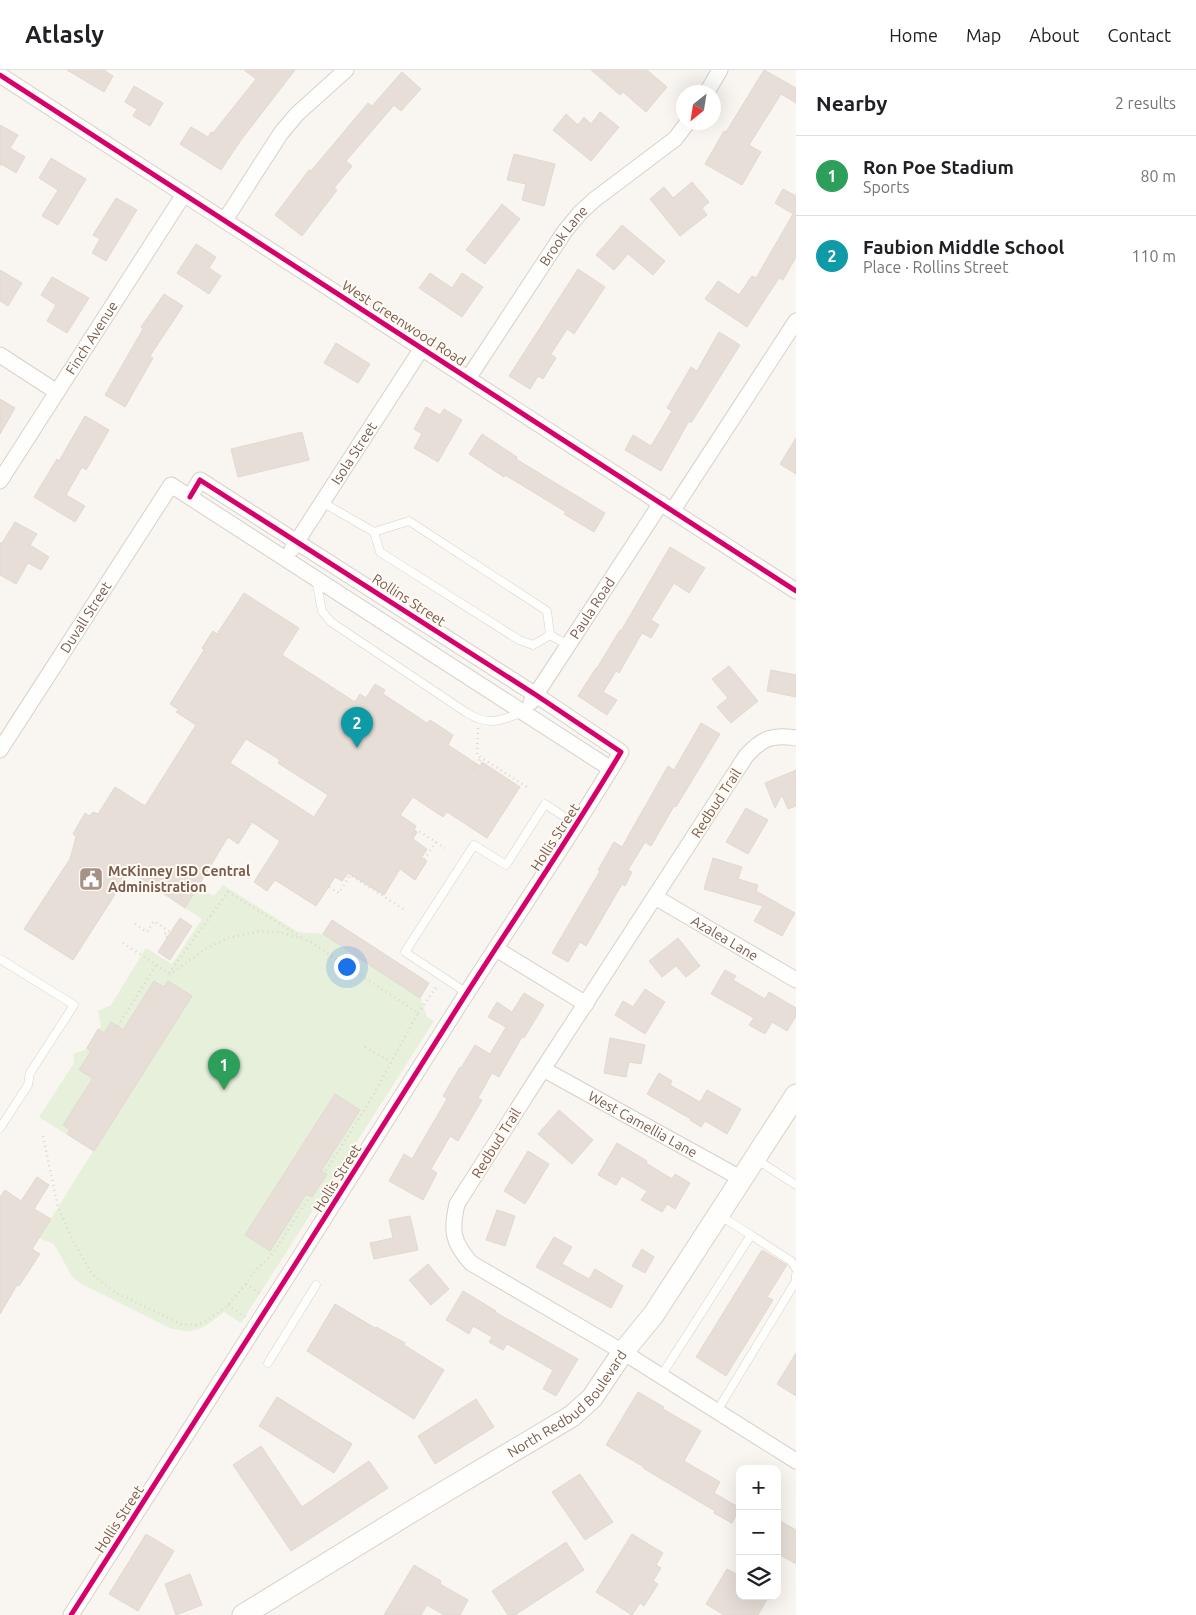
<!DOCTYPE html>
<meta charset="utf-8">
<style>
:root{--surface:#fff;--page:#f6f6f6;--text:#202124;--muted:#757577;--line:#e0e0e0;--accent:#111827}
body{margin:0;font-family:Ubuntu,sans-serif;background:var(--page);color:var(--text)}
.controls{position:absolute;right:15px;bottom:15px;display:grid;overflow:hidden;border-radius:10px;box-shadow:0 5px 20px #0002}
.controls button{width:45px;height:45px;display:grid;place-items:center;padding:0;border:0;border-bottom:1px solid var(--line);background:var(--surface);color:var(--text);font:25px sans-serif}
.compass{position:absolute;left:676px;top:15px;width:45px;height:45px;border-radius:50%;background:var(--surface);box-shadow:0 5px 20px #0002;rotate:210deg}
.you{position:absolute;left:346px;top:896px;width:18px;height:18px;margin:-12px;border:4px solid #fff;border-radius:50%;background:#1a73e8;box-shadow:0 0 0 8px #1a73e833}
.badge{display:grid;place-items:center;width:32px;height:32px;border-radius:50%;background:var(--accent);color:#fff;font-size:16px;font-weight:700}
.pin{position:absolute;translate:-50% -41px;filter:drop-shadow(0 1px 2px #0008)}
.pin::after{content:'';position:absolute;top:26px;width:18px;height:15px;background:inherit;clip-path:polygon(0 0,100% 0,50% 100%)}
.list{margin:0;padding:0;list-style:none}
h2{display:flex;justify-content:space-between;align-items:center;height:65px;margin:0;padding:0 20px;font-size:21px}
h2 small{font-size:16px;font-weight:400;color:var(--muted)}
.list li{display:grid;grid-template-columns:32px 1fr auto;gap:15px;align-items:center;box-sizing:border-box;height:80px;padding:0 20px;border-top:1px solid var(--line)}
.list b{display:block;font-size:19px;white-space:nowrap}
.list p{margin:0;font-size:16px;white-space:nowrap;color:var(--muted)}
.list em{font-size:16px;font-style:normal;color:var(--muted)}
.icon{flex:none;width:28px;height:28px;fill:none;stroke:currentColor;stroke-width:2;stroke-linecap:round;stroke-linejoin:round}
.map{position:relative;flex:none;width:796px;height:1545px;overflow:hidden}
header{display:flex;align-items:center;gap:30px;box-sizing:border-box;height:70px;padding:0 25px;background:var(--surface);border-bottom:1px solid var(--line)}
header strong{font-size:24px}
nav{display:flex;gap:28px;margin-inline-start:auto;font-size:18px}
main{display:flex}
aside{flex:1;background:var(--surface)}
.map>svg:first-child{display:block}
.green{fill:#e7f0db}
.building{fill:#e6ded7;stroke:#e2d8d2;fill-rule:evenodd}
.lines{fill:none;stroke-linecap:round;stroke-linejoin:round}
.lane-casing{stroke:#d7d1cb;stroke-width:9}
.street-casing{stroke:#d7d1cb;stroke-width:17}
.secondary-casing{stroke:#d9d2cb;stroke-width:23}
.path{stroke:#dcd5d0;stroke-width:2.5;stroke-dasharray:1 4;stroke-linecap:butt}
.lane{stroke:#fefefd;stroke-width:8}
.street{stroke:#fefefd;stroke-width:15}
.secondary{stroke:#fefefd;stroke-width:21}
.cycleway-casing{stroke:#fffaf3;stroke-width:8}
.cycleway{stroke:#d6006c;stroke-width:5}
.labels{text-anchor:middle;dominant-baseline:central;stroke-width:4;stroke-linejoin:round;paint-order:stroke}
.street-label{font-size:14px;fill:#7a5c4d;stroke:#fffaf3}
.poi-label{font-size:14px;font-weight:bold;fill:#7a5c4d;stroke:#fffaf3;text-anchor:start}
</style>
<header>
<strong>Atlasly</strong>
<nav><a>Home</a><a>Map</a><a>About</a><a>Contact</a></nav>
</header>
<main>
<div class="map">
<svg width="796" height="1545" viewBox="0 0 796 1545">
<rect width="100%" height="100%" fill="#f9f5f0"/>
<path class="green" d="M223,815l75,47 25,2 97,63 7,20 7,4 -193,302 -17,-11c-19,15 -29,24 -54,16l-88,-44 -9,-6 -19,-34 -15,-6 54,-87 -54,-34 35,-54 -1,-9 12,-4 16,-24 -3,-15 13,-6 35,-57 26,16 30,-45 -17,-11 13,-21 16,9z"/>
<path class="building" d="M67,0h37l9,6 -9,16z
M244,0h51l-54,70 -20,30 -41,-26 11,-17 17,10 3,-5 2,1 43,-54z
M591,0h56l20,17 -21,25 -23,-20 -3,3z
M764,0l32,18v15l-15,-9 -32,51 12,7 -19,33 -37,-21 19,-33 2,1z
M402,2l19,17 -20,22 -7,-6 -48,56 6,5 -18,22 3,2 -35,46 -27,-21 34,-45 2,1 57,-68 4,3z
M134,16l29,17 -13,23 -17,-10 4,-7 -12,-7z
M600,42l19,15 -28,34 -38,-31 13,-16 12,11 6,-8 7,7z
M0,55l18,10 -8,13 15,9 -9,16 -15,-9 -1,2z
M514,84l41,10 -11,42 -22,-6 4,-16 -19,-4z
M51,88l35,21 -28,46 -16,-9 16,-26 -19,-12z
M692,112l17,20 -7,6 5,7 -27,21 -30,-37 14,-12 9,11z
M783,119l13,7v61l-13,23 -4,-2 -32,49 -42,-28 13,-18 21,14 13,-19 4,2 37,-64 -18,-11z
M116,128l21,12 -31,51 -14,-8 8,-14 -7,-4z
M502,134l18,15 -35,45 -19,-14z
M622,155l43,36 -12,14 -25,-21 -14,16 -18,-15z
M196,174l20,13 -7,11 12,8 -12,18 -32,-21z
M578,199l27,18 -31,47 -7,-5 -16,25 5,4 -13,21 -5,-3 -8,13 -21,-13z
M0,200l22,13 -14,23 -8,-5z
M430,203l22,15 10,-15 21,14 -21,30 -43,-29z
M52,207l37,21 -22,35 -20,-12 9,-16 -15,-10z
M164,224l19,12 -33,50 3,2 -28,49 -20,-12 38,-66 -2,-2z
M719,262l21,13 -49,78 -2,-2 -28,50 -36,-21 8,-15 18,11 21,-35 -5,-3 24,-41 6,4z
M336,273l34,21 -12,19 -34,-20z
M0,329l15,9 -15,26z
M426,337l14,8 4,-6 18,11 -24,42 -24,-14 8,-14 -8,-5z
M85,346l24,14 -23,40 -4,-3 -16,28 19,11 -10,16 -41,-25 23,-38 2,2z
M302,362l7,28 -71,17 -7,-28z
M482,364l35,23 -1,2 89,54 -11,19 -30,-18 2,-2 -61,-37 -1,2 -35,-23z
M796,368v36l-16,-10z
M15,452l22,12 -7,11 19,12 -8,13 -13,-7 -12,21 -16,-9v-32h2z
M670,477l35,21 -16,25 -15,-10 -23,37 8,5 -8,13 -9,-5 -23,40 -3,-2 -13,21 14,8 -10,15 -29,-19 18,-28h1l23,-38 1,1z
M244,523l55,35 -17,27 73,47 5,-8 6,4 9,-14 10,6 -2,4 44,29 3,-3 23,15 -5,10 32,21 2,-4 38,25 -33,51 -40,-26 -4,5 -30,-20 -13,18 16,11 -2,4 3,2 -4,7 14,10 -6,9 6,3 -12,19 -15,-11 -16,26 -36,-22 -6,8 -7,-4 -19,29 -41,-26 -8,11 -13,-9 26,-41 -28,-19 -14,22 -10,-7 -43,71 -55,-37 -57,89 -49,-31 46,-70 6,-22 -3,-3 12,-21 4,3 4,-4 5,2 17,-27 30,19 51,-81 -20,-13 3,-2 -9,-6 34,-54 -2,-2 11,-17 4,3zM246,669l34,21 -2,3 50,32 -14,22 -84,-54z
M729,596l29,35 -27,22 -14,-16 11,-9 -16,-19z
M771,600l25,5v22l-29,-6z
M701,653l19,11 -44,73 -2,-1 -23,40 -6,-4 -17,28 4,2 -7,14 -3,-2 -36,62 -6,-4 -12,20 -16,-9 48,-82 -2,-1 16,-28 8,5 46,-81 6,4z
M796,700v36l-8,3 -6,-14 -7,13 -10,-25z
M746,738l22,12 -20,34 -22,-12z
M713,788l29,9 -4,12 20,6 -2,6 39,22 -13,23 -28,-15 9,-15 -59,-17z
M180,848l12,8 -22,34 -12,-8z
M332,850l97,63 -9,15 -97,-64z
M678,868l22,28 -14,11 -10,-11 -14,11 -13,-16z
M725,900l11,6 -3,4 32,19 4,-7 27,16v8l-9,15 -15,-9 -7,12 -16,-9 5,-7 -43,-24z
M154,911l10,6 4,-6 24,15 -98,155 -27,-17 3,-4 -7,-5 30,-47 -14,-8 12,-19 -4,-3 11,-19 6,4 7,-11 12,8z
M645,919l20,13 -20,32 -30,-19 8,-14 10,6z
M524,923l20,12 -20,33 -2,-1 -23,40 -7,-4 -14,25 4,2 -24,41 -8,-5 -19,33 6,4 -14,27 -34,-19 15,-27 8,5 35,-60 -4,-3 17,-29 1,1 14,-23 15,9 16,-27 -18,-10 9,-15 15,10z
M610,968l35,7 -4,19 -12,-2 -3,15 -22,-4z
M659,1003l13,8 -2,4 30,17 7,-12 34,19 -14,25 -22,-13 -4,6 -11,-7 1,-1 -44,-25z
M335,1024l25,16 -39,61 6,3 -15,23 -6,-3 -36,57 -25,-16z
M559,1040l34,30 -21,24 -34,-30z
M617,1073l30,18 -1,2 26,16 3,-5 15,9 -15,26 -8,-5 -5,8 -21,-12 6,-9 -25,-15 -6,9 -18,-10z
M528,1081l21,13 -24,40 -21,-13z
M37,1107l12,8 -15,24 17,10 -19,30 8,5 -21,32 -2,-1 -17,29v-117l5,-7 16,11z
M497,1140l18,6 -10,30 -19,-6z
M410,1146l8,34 -44,9 -4,-16 23,-5 -4,-18z
M554,1167l18,10 -10,17 27,15 6,-10 28,17 -12,22 -75,-41z
M642,1179l12,8 -9,16 -13,-7z
M762,1180l25,15 -20,32 6,3 -47,76 -30,-19z
M428,1194l21,25 -18,16 -22,-25z
M463,1221l33,20 -1,1 83,47 -22,37 -13,-7 10,-19 -46,-26 -4,6 -14,-8 3,-5 -19,-11 -4,8 -23,-14z
M335,1234l40,24 1,-1 29,16 -1,2 40,25 -30,49 -107,-68z
M796,1283v43l-19,-12z
M638,1322l26,15 -1,2 38,22 -17,30 36,21 -6,11 26,15 -8,15 -18,-10 1,-2 -72,-43 1,-1 -38,-22z
M277,1327l75,47 -18,29 -75,-47z
M476,1329l18,28 -59,37 -17,-28z
M261,1376l41,61 67,-46 19,27 -97,63 -58,-86z
M580,1404l33,48 -28,18 -33,-48z
M777,1449l19,11v34l-19,-11z
M146,1464l28,17 -36,60 -29,-17z
M632,1464l31,19 -7,12 5,3 -8,13 5,3 -14,22 -4,-3 -8,12 -36,-23z
M566,1472l18,28 -69,45h-7l-16,-24z
M414,1495l27,16 -1,3 28,16 -8,15h-16l-17,-10 -6,10h-37z
M727,1499l13,7v20h29l-11,19h-34l-18,-11z
M190,1504l12,31 -26,10 -11,-31z"/>
<g class="lines">
<defs>
<path id="lane" d="M322,432l52,30 6,20 139,88 14,5 17,-10 18,10
M374,462l35,-11 138,90 3,24
M316,509l6,32 9,11 136,91c23,14 34,7 57,-1
M0,889l74,46 -44,68 -2,12 -28,43
M467,923l-62,-41 69,-107 32,20 39,-61 32,21
M756,1089l40,26
M751,1165l40,26 5,8
M268,1293l48,-78
M661,1306l90,-141 -32,-20
M717,1341l79,-130v-6"/>
<g id="street">
<path d="M0,5l796,516"/>
<path d="M707,22l13,-22"/>
<path d="M225,150l56,-87 16,-19 49,-44"/>
<path d="M0,285l57,37"/>
<path id="s1" d="M469,307l96,-146 15,-18 14,-13 81,-61 13,-17"/>
<path id="s2" d="M0,411l184,-287"/>
<path d="M673,440l123,-189"/>
<path id="s3" d="M292,479l130,-201"/>
<path id="s4" d="M531,632l130,-199"/>
<path d="M796,668c-23,-4 -34,0 -50,18l-203,313 -86,135c-6,26 -5,38 14,59l152,89 173,109"/>
<path id="s5" d="M0,680l171,-265 440,284"/>
<path id="s6" d="M655,827l141,83"/>
<path d="M496,879l90,55"/>
<path id="s7" d="M543,999l199,110"/>
<path d="M71,1545c132,-205 262,-410 392,-616 53,-83 108,-163 158,-247l-85,-57 -336,-215 -10,17"/>
</g>
<g id="secondary">
<path id="s8" d="M243,1545l181,-111 148,-88 20,-18 31,-46 31,-38 142,-219"/>
</g>
</defs>
<use href="#lane" class="lane-casing"/>
<use href="#street" class="street-casing"/>
<use href="#secondary" class="secondary-casing"/>
<path class="path" d="M478,658l-1,27 53,34
M474,699l7,-11
M412,763l2,1 3,-4 28,18
M424,789l12,-17
M329,817l10,6 11,-18 55,35
M135,854l12,8 7,-11 16,11
M167,867l-3,-2 4,-5
M123,873l47,31 37,-26 21,-10 31,-7 21,1 29,9 109,72 -48,88 -45,71
M169,903l59,-81 73,45
M418,943l19,-27
M118,956l38,-61
M365,977l26,15
M43,1066l15,71 16,36 17,29 5,6 20,15 65,31 15,1 9,-3 23,-17 18,-21 6,-10 21,-21 37,-57
M246,1214l15,10
M228,1235l17,12"/>
<use href="#lane" class="lane"/>
<use href="#street" class="street"/>
<use href="#secondary" class="secondary"/>
<defs>
<path id="cycleway" d="M0,5l796,516
M71,1545c132,-205 262,-410 392,-616 53,-83 108,-163 158,-247l-85,-57 -336,-215 -10,17"/>
</defs>
<use href="#cycleway" class="cycleway-casing"/>
<use href="#cycleway" class="cycleway"/>
</g>
<defs>
<symbol id="civic-square" viewBox="-11 -11 22 22"><rect x="-9" y="-9" width="18" height="18" rx="4" fill="#a69286" stroke="#fffaf3"/><path d="M-.6-6.5H3V-4.5H.6V-3L4-1V1h2V6H-6V1h2V-1L-.6-3ZM-1.2 2.5V6h2.4V2.5Z" fill="#fff"/></symbol>
</defs>
<g fill-rule="evenodd">
<use href="#civic-square" x="77" y="795" width="28" height="28"/>
</g>
<g class="labels">
<g class="street-label">
<text stroke="none"><textPath href="#s1" startOffset="170">Brook Lane</textPath></text>
<text transform="translate(404 253) rotate(33)">West Greenwood Road</text>
<text stroke="none"><textPath href="#s2" startOffset="170">Finch Avenue</textPath></text>
<text stroke="none"><textPath href="#s3" startOffset="114">Isola Street</textPath></text>
<text transform="translate(409 530) rotate(33)">Rollins Street</text>
<text stroke="none"><textPath href="#s4" startOffset="112">Paula Road</textPath></text>
<text stroke="none"><textPath href="#s5" startOffset="158">Duvall Street</textPath></text>
<text transform="translate(716 733) rotate(-57)">Redbud Trail</text>
<text transform="translate(555 767) rotate(-57)">Hollis Street</text>
<text stroke="none"><textPath href="#s6" startOffset="81">Azalea Lane</textPath></text>
<text stroke="none"><textPath href="#s7" startOffset="114">West Camellia Lane</textPath></text>
<text transform="translate(496 1073) rotate(-58)">Redbud Trail</text>
<text transform="translate(337 1108) rotate(-58)">Hollis Street</text>
<text stroke="none"><textPath href="#s8" startOffset="389">North Redbud Boulevard</textPath></text>
<text transform="translate(119 1449) rotate(-57)">Hollis Street</text>
</g>
<g class="poi-label">
<text x="108" y="801">McKinney ISD Central<tspan x="108" dy="16">Administration</tspan></text>
</g>
</g>
</svg>
<div class="controls">
<button>+</button>
<button>−</button>
<button><svg class="icon" aria-label="layers" viewBox="0 0 24 24"><path d="M12 4l9 5-9 5-9-5zM3 14l9 5 9-5"/></svg></button>
</div>
<svg class="compass" viewBox="-18 -18 36 36"><path d="M0-13l5 13h-10z" fill="#e53935"/><path d="M0 13l5-13h-10z" fill="#757577"/></svg>
<div class="you"></div>
<div class="pin badge" style="left:224px;top:1020px;background:#2e9e5b">1</div>
<div class="pin badge" style="left:357px;top:678px;background:#0f9aa8">2</div>
</div>
<aside>
<h2>Nearby<small>2 results</small></h2>
<ul class="list">
<li><span class="badge" style="background:#2e9e5b">1</span><div><b>Ron Poe Stadium</b><p>Sports</p></div><em>80 m</em></li>
<li><span class="badge" style="background:#0f9aa8">2</span><div><b>Faubion Middle School</b><p>Place · Rollins Street</p></div><em>110 m</em></li>
</ul>
</aside>
</main>
